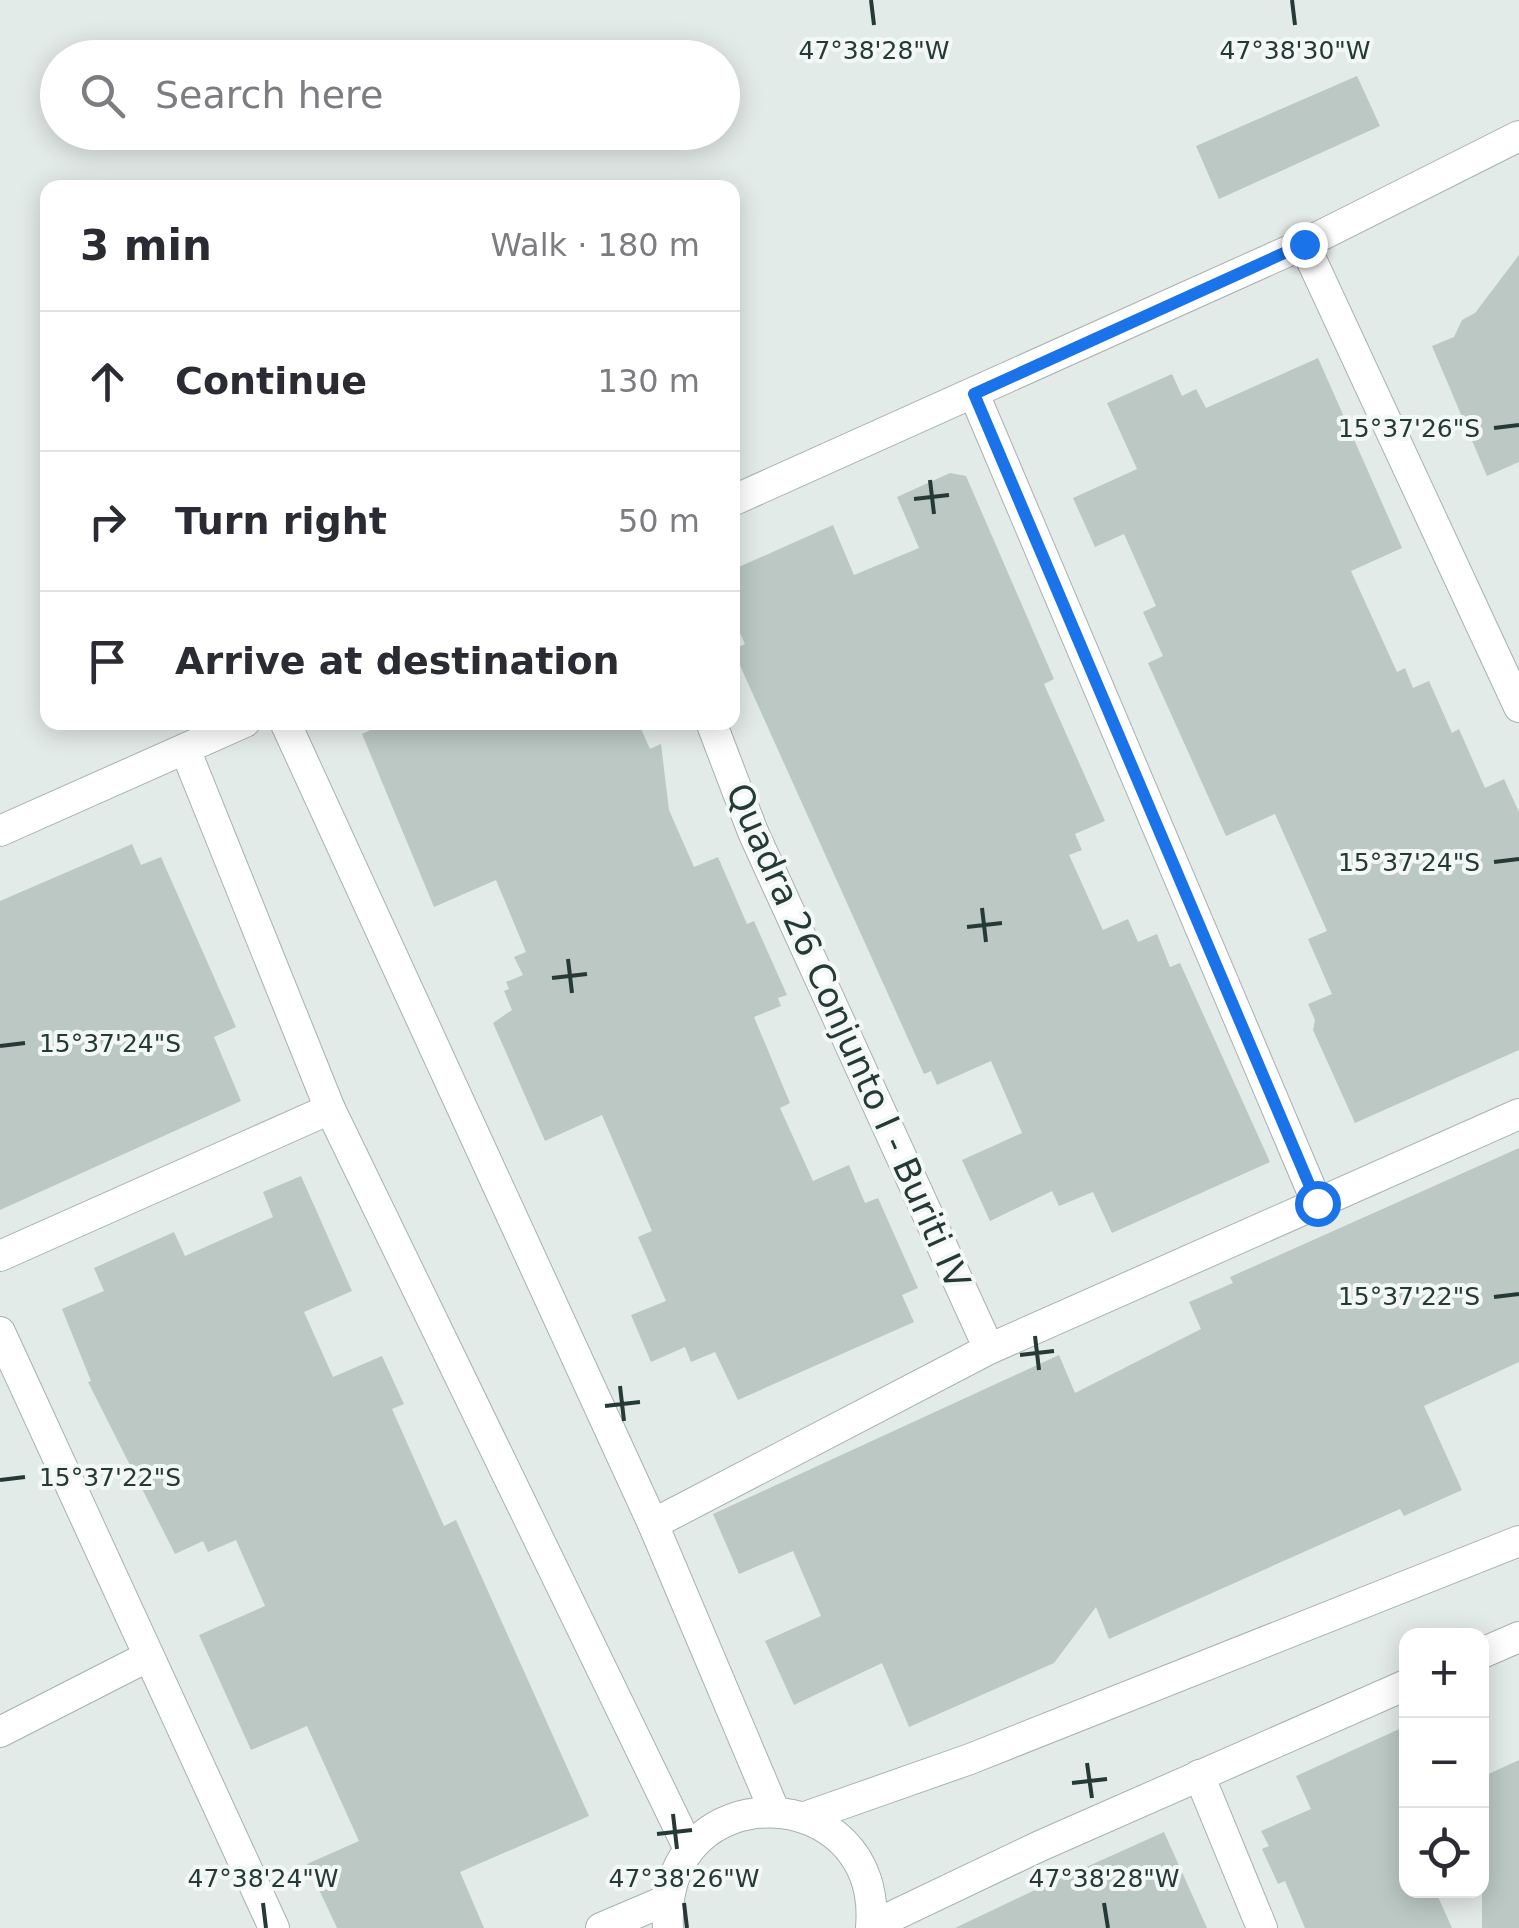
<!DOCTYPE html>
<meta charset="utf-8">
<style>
:root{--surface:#fff;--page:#f7f7f7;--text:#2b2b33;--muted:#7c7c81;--line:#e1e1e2}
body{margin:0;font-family:"DejaVu Sans",sans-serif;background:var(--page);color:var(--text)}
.controls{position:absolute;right:30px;bottom:30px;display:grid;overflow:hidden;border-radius:20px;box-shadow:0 5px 25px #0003}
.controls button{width:90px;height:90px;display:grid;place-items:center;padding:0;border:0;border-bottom:2px solid var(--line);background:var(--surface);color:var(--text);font:50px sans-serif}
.stop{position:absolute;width:30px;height:30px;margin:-22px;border:8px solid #1a73e8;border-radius:50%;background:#fff}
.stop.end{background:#1a73e8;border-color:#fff;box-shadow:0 2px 10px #0008}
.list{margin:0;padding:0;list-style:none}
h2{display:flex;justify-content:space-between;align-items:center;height:130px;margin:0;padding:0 40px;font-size:42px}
h2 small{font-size:32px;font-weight:400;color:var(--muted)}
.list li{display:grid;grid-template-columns:65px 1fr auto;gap:30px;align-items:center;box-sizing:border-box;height:140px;padding:0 40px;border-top:2px solid var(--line)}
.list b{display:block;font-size:38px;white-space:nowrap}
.list em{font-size:32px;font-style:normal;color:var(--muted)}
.icon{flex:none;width:55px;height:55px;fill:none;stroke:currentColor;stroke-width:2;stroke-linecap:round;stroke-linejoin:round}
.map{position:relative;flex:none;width:1519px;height:1928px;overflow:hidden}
.search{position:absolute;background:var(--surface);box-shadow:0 5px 25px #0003;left:40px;top:40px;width:700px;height:110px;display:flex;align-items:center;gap:25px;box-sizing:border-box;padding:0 35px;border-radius:55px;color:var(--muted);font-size:38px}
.panel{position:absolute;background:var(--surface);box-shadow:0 5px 25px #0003;left:40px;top:180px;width:700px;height:550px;border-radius:20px}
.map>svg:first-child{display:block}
.building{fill:#bbc8c4}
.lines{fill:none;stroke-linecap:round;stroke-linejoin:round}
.minor-casing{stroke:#a6b2af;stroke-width:32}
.tertiary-casing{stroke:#a6b2af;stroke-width:32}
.minor{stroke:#fff;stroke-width:30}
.tertiary{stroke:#fff;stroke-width:30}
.route{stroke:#1a73e8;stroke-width:12}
.ticks{fill:none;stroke:#253a36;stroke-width:4}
.labels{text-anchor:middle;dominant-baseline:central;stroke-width:8;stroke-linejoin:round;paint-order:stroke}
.street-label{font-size:35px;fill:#253a36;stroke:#f3f8f6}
.ticks-label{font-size:25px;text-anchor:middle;fill:#253a36;stroke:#f3f8f6;stroke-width:8;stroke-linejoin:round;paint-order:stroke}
</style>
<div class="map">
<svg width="1519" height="1928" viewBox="0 0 1519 1928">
<rect width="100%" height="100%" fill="#e3ebe8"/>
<path class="building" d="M1357,76l23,50 -161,73 -23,-53z
M1519,255v207l-32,14 -55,-130 22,-9 8,-17 13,-7z
M1318,358l84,190 -51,23 46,101 8,-4 8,20 16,-7 23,52 7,-4 26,59 19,-9 15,33v238l-164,73 -42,-93 2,-10 -7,-16 24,-10 -24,-55 19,-8 -52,-117 -49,22 -78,-173 15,-7 -20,-44 13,-6 -32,-72 -29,13 -22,-49 64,-29 -30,-66 65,-29 10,22 14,-7 10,19z
M950,473l16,3 88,203 -10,5 61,137 -30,13 7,16 -13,5 34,75 25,-11 10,23 19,-8 13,33 10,-4 90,199 -158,71 -19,-41 -34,14 -7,-15 -62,30 -28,-61 60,-27 -31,-72 -54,24 -6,-14 -7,3 -191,-424 12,-6 -13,-28v-46l101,-45 21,50 65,-27 -22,-51z
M387,722h251l12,27 11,-5 8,66 25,57 24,-10 29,67 7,-3 33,74 -9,3 3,8 -27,11 36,86 -10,5 33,73 36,-16 16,38 13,-5 40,90 -16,7 12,27 -176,78 -23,-48 -24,10 -6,-15 -34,15 -20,-47 35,-14 -28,-64 14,-6 -50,-116 -57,26 -52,-118 19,-13 -8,-19 5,-2 -3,-7 17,-7 -9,-18 12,-5 -30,-72 -62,27 -72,-173z
M132,844l9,21 20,-8 75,170 -22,10 27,64 -241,109v-309z
M1519,1148v214l-95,44 38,84 -58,26 -4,-7 -291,130 -13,-32 -42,56 -145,64 -27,-64 -88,42 -29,-64 56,-25 -28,-65 -54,23 -26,-60 346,-159 16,38 126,-64 -12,-27 44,-19 -3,-6z
M301,1176l51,115 -48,21 29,65 49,-21 22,48 -12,5 52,117 12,-6 133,296 -129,56 24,56h-147l-30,-64 52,-23 -52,-115 -56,24 -52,-115 66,-29 -29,-66 -28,12 -5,-11 -28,13 -87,-172 3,-1 -29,-72 42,-18 -10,-23 80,-36 11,24 88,-39 -10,-25z
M1406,1726v164h29l17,38h-147l-20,-47 -7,3 -16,-35 7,-3 -8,-15 50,-22 -15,-33z
M1519,1760v168h-37v-151z
M1164,1832l43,96h-252l78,-37z"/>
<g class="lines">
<defs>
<path id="minor" d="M1304,244l215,463
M974,394l343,809
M711,722l42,110 236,517
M0,1256l330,-147
M0,1332l274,596
M653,1524l336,-175 530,-235
M0,1732l149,-76
M1199,1775l63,153"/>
<path id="tertiary" d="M732,501l572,-257 215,-108
M285,722l368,802 121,286
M185,749l145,360 359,740
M0,831l245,-109
M1482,1653l37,-16
M805,1817l165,-58 549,-218
M872,1926l168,-80 366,-161
M601,1928l66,-28
M668,1928c-9,-158 216,-150 203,0"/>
</defs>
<use href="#minor" class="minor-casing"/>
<use href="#tertiary" class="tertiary-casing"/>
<use href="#minor" class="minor"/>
<use href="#tertiary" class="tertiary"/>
</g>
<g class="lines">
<path class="route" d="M1304,244l-330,150 343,809"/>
</g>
<path class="ticks" d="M871,0l3,25M1292,0l3,25M1494,428l25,-3M930,480l4,34M914,499l35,-4M1494,862l25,-3M982,908l4,34M967,927l35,-4M568,959l4,34M552,978l35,-4M0,1046l25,-3M1494,1297l25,-3M1035,1336l4,34M1020,1355l34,-4M620,1386l4,35M605,1406l35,-4M0,1480l25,-3M1087,1763l5,35M1072,1783l35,-4M673,1814l4,35M657,1834l35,-4M263,1903l3,25M684,1903l3,25M1104,1903l4,25"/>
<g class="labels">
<g class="street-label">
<text transform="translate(848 1036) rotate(66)">Quadra 26 Conjunto I - Buriti IV</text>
</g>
</g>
<g class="ticks-label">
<text x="874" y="59">47°38'28"W</text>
<text x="1295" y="59">47°38'30"W</text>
<text x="1409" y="437">15°37'26"S</text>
<text x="1409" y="871">15°37'24"S</text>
<text x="110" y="1052">15°37'24"S</text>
<text x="1409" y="1305">15°37'22"S</text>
<text x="110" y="1486">15°37'22"S</text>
<text x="263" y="1887">47°38'24"W</text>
<text x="684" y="1887">47°38'26"W</text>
<text x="1104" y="1887">47°38'28"W</text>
</g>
</svg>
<div class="controls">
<button>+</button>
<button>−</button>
<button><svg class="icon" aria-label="locate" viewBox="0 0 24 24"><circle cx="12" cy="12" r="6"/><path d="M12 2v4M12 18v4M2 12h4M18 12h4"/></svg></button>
</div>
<div class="stop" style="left:1317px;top:1203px"></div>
<div class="stop end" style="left:1304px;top:244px"></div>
<div class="search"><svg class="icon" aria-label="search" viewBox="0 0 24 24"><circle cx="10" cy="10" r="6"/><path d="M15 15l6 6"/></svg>Search here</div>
<section class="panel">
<h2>3 min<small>Walk · 180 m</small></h2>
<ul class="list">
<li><svg class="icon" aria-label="ahead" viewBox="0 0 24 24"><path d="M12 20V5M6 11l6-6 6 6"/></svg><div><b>Continue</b></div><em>130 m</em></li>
<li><svg class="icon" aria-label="right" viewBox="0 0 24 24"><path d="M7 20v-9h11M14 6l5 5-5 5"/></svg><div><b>Turn right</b></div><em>50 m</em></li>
<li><svg class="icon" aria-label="arrive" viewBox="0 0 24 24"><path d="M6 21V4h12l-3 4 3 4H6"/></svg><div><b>Arrive at destination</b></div></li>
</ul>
</section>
</div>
